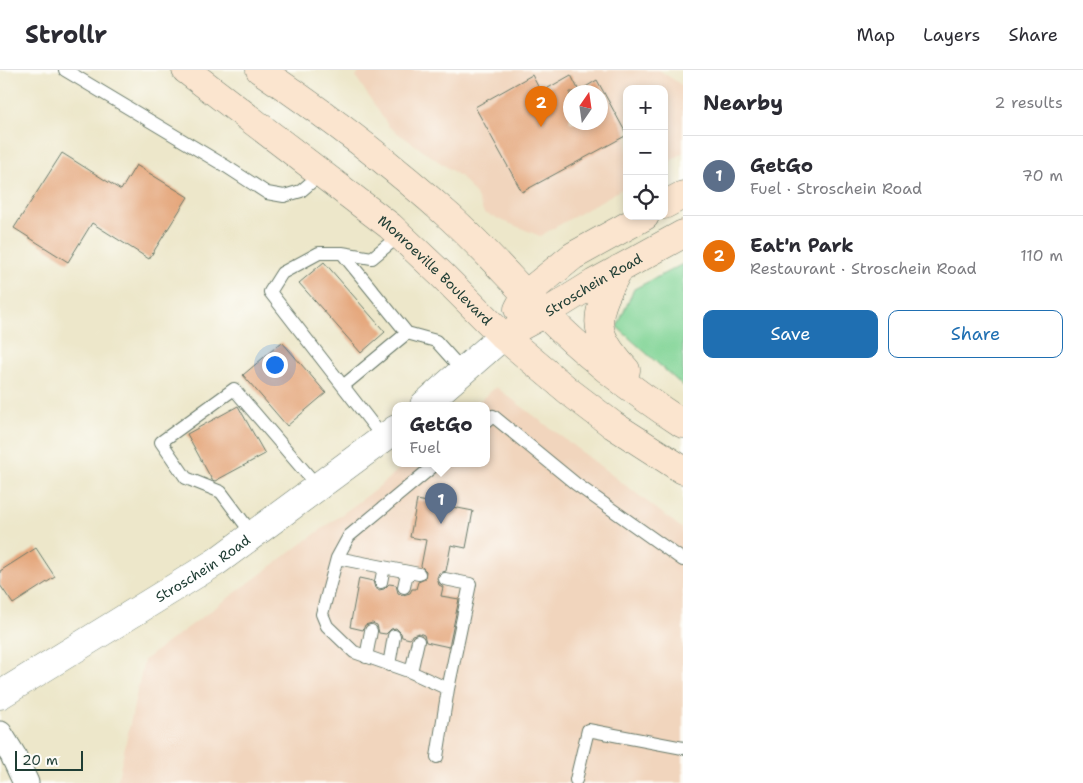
<!DOCTYPE html>
<meta charset="utf-8">
<style>
:root{--surface:#fff;--page:#f7f7f7;--text:#2b2b33;--muted:#7c7c81;--line:#e1e1e2;--accent:#1f6fb2}
body{margin:0;font-family:"Shantell Sans",sans-serif;background:var(--page);color:var(--text)}
.controls{position:absolute;right:15px;top:15px;display:grid;overflow:hidden;border-radius:10px;box-shadow:0 2px 8px #0003}
.controls button{width:45px;height:45px;display:grid;place-items:center;padding:0;border:0;border-bottom:1px solid var(--line);background:var(--surface);color:var(--text);font:25px sans-serif}
.compass{position:absolute;left:563px;top:15px;width:45px;height:45px;border-radius:50%;background:var(--surface);box-shadow:0 2px 8px #0003;rotate:13deg}
.scale{position:absolute;left:15px;bottom:12px;width:68px;box-sizing:border-box;padding-left:5px;border:2px solid #1f3d34;border-top:0;font-size:14px;line-height:18px;white-space:nowrap;color:#1f3d34;-webkit-text-stroke:4px #fdfcf7;paint-order:stroke}
.you{position:absolute;left:274px;top:294px;width:18px;height:18px;margin:-12px;border:4px solid #fff;border-radius:50%;background:#1a73e8;box-shadow:0 0 0 8px #1a73e833}
.badge{display:grid;place-items:center;width:32px;height:32px;border-radius:50%;background:var(--accent);color:#fff;font-size:16px;font-weight:700}
.pin{position:absolute;translate:-50% -41px;filter:drop-shadow(0 1px 2px #0008)}
.pin::after{content:'';position:absolute;top:26px;width:18px;height:15px;background:inherit;clip-path:polygon(0 0,100% 0,50% 100%)}
.popup{position:absolute;left:392px;top:332px;width:98px;height:65px;box-sizing:border-box;display:grid;place-content:center;border-radius:10px;background:var(--surface);filter:drop-shadow(0 1px 4px #0005);font-size:16px;white-space:nowrap;color:var(--muted)}
.popup b{font-size:19px;color:var(--text)}
.popup::after{content:'';position:absolute;left:50%;top:100%;margin-left:-10px;border:10px solid transparent;border-top-color:var(--surface)}
.list{margin:0;padding:0;list-style:none}
h2{display:flex;justify-content:space-between;align-items:center;height:65px;margin:0;padding:0 20px;font-size:21px}
h2 small{font-size:16px;font-weight:400;color:var(--muted)}
.list li{display:grid;grid-template-columns:32px 1fr auto;gap:15px;align-items:center;box-sizing:border-box;height:80px;padding:0 20px;border-top:1px solid var(--line)}
.list b{display:block;font-size:19px;white-space:nowrap}
.list p{margin:0;font-size:16px;white-space:nowrap;color:var(--muted)}
.list em{font-size:16px;font-style:normal;color:var(--muted)}
.actions{display:flex;gap:10px;padding:15px 20px}
.actions a{flex:1;padding:11px 0;border:1px solid var(--accent);border-radius:10px;text-align:center;font-size:18px;color:var(--accent)}
.actions .main{background:var(--accent);color:#fff}
.icon{flex:none;width:28px;height:28px;fill:none;stroke:currentColor;stroke-width:2;stroke-linecap:round;stroke-linejoin:round}
.map{position:relative;flex:none;width:683px;height:713px;overflow:hidden}
header{display:flex;align-items:center;gap:30px;box-sizing:border-box;height:70px;padding:0 25px;background:var(--surface);border-bottom:1px solid var(--line)}
header strong{font-size:24px}
nav{display:flex;gap:28px;margin-inline-start:auto;font-size:18px}
main{display:flex}
aside{flex:1;background:var(--surface)}
.map>svg:first-child{display:block}
.built{fill:#f1d5bd;fill-rule:evenodd}
.green{fill:#81d496;stroke:#508865}
.building{fill:#e5a87e;fill-rule:evenodd}
.lines{fill:none;stroke-linecap:round;stroke-linejoin:round}
.service-casing{stroke:#677868;stroke-width:14}
.minor-casing{stroke:#677868;stroke-width:27}
.tertiary-casing{stroke:#677868;stroke-width:29}
.secondary-casing{stroke:#677868;stroke-width:29}
.service{stroke:#fff;stroke-width:12}
.minor{stroke:#fff;stroke-width:25}
.tertiary{stroke:#fff;stroke-width:28}
.secondary{stroke:#fbe5cf;stroke-width:28}
.labels{text-anchor:middle;dominant-baseline:central;stroke-width:5;stroke-linejoin:round;paint-order:stroke}
.street-label{font-size:14px;fill:#1f3d34;stroke:#fdfcf7}
</style>
<header>
<strong>Strollr</strong>
<nav><a>Map</a><a>Layers</a><a>Share</a></nav>
</header>
<main>
<div class="map">
<svg width="683" height="713" viewBox="0 0 683 713">
<rect width="100%" height="100%" fill="#fdfcf7"/>
<filter id="ink" filterUnits="userSpaceOnUse"><feTurbulence type="fractalNoise" baseFrequency=".02" numOctaves="2"/><feDisplacementMap in="SourceGraphic" scale="10" xChannelSelector="R" yChannelSelector="G"/><feConvolveMatrix kernelMatrix="1 2 1 2 8 2 1 2 1" color-interpolation-filters="sRGB"/></filter>
<filter id="wash" filterUnits="userSpaceOnUse"><feTurbulence type="fractalNoise" baseFrequency=".0096" numOctaves="4" result="noise"/><feDisplacementMap in="SourceGraphic" scale="20" xChannelSelector="R" yChannelSelector="G"/><feGaussianBlur stdDeviation="1.12" result="paint"/><feColorMatrix in="noise" values="0 0 0 0 0 0 0 0 0 0 0 0 0 0 0 0 0 1.4 0 .05"/><feComposite in="paint" operator="in"/></filter>
<g filter="url(#wash)">
<rect width="100%" height="100%" fill="#ede7ca"/>
<path class="built" d="M361,0h298l24,16v67l-19,12v-76h-37v97l-87,50 -56,-23 -8,-18 -15,-18 -72,-50 -33,-50zM570,22h30v30h-30z
M496,317l187,142v254h-566l27,-123 231,-170 31,-27h80v-58h-11z"/>
<path class="green" d="M683,194v122l-66,-59 17,-38z"/>
<g id="blocks">
<path class="building" d="M532,5l9,17 30,-17 8,16 18,-11 30,55 -105,57 -47,-85zM570,22h30v30h-30z
M62,83l59,37 15,-25 52,32 -39,62 -57,-36 -24,39 -54,-34z
M324,192l61,70 -24,21 -62,-70z
M282,272l44,51 -39,33 -44,-51z
M238,336l27,48 -50,27 -3,-1 -25,-46z
M417,430l56,11 -7,37 -15,-3 -5,26 -7,2 -2,5 2,7 4,2 -2,9 18,3 -10,48 -23,-5 -2,-7 -5,-2 -7,2 -2,4 -8,-2 -1,-4 -5,-5 -5,1 -5,5 -7,-1 -2,-8 -5,-2 -7,2 -2,5 -13,-3 9,-49 14,3 2,7 4,2 5,-1 5,-5 7,1 2,8 5,2 7,-2 2,-4h4l2,-7 7,-3 1,-8 -5,-5 5,-26 -16,-3z
M36,478l19,29 -42,27 -13,-19v-14z"/>
</g>
</g>
<g filter="url(#ink)">
<use href="#blocks" fill-opacity="0" stroke="#677868" stroke-width="1"/>
<g class="lines">
<defs>
<path id="service" d="M65,0l162,97 40,26 17,3 17,-5 21,-18
M342,183l65,80 29,8 27,30
M343,316l64,-53
M486,352l7,-6 83,68 107,76
M384,369l-114,-147 12,-19 37,-20h23l30,5 28,-23
M253,465l-32,-43 -35,-14 -25,-36 73,-53 84,98
M337,488l82,16
M445,509l25,5 -22,105
M381,512l3,-15
M404,517l3,-14
M366,587l5,-26
M389,595l5,-29
M411,602l7,-31
M437,687l11,-68 -37,-17 -57,-20 -27,-26 -5,-12 15,-56 12,-22 88,-73
M576,710l12,-50 95,18"/>
<path id="minor" d="M0,664l13,21 13,28"/>
<g id="tertiary">
<path d="M424,335l79,-69"/>
<path id="s1" d="M0,625l216,-133 180,-133"/>
</g>
<g id="secondary">
<path id="s2" d="M186,0l204,156 52,49 61,61 68,57 42,32 70,45"/>
<path d="M260,0c67,45 131,94 191,148 33,30 62,64 93,95 41,42 90,79 139,111"/>
<path d="M664,135l19,-10"/>
<path d="M619,199c-25,47 -30,60 7,101"/>
<path d="M518,239l8,-15 47,-38 72,-40"/>
<path id="s3" d="M503,266l41,-22 50,-31 89,-49"/>
</g>
</defs>
<use href="#service" class="service-casing"/>
<use href="#minor" class="minor-casing"/>
<use href="#tertiary" class="tertiary-casing"/>
<use href="#secondary" class="secondary-casing"/>
<use href="#service" class="service"/>
<use href="#minor" class="minor"/>
<use href="#tertiary" class="tertiary"/>
<use href="#secondary" class="secondary"/>
</g>
</g>
<g class="labels">
<g class="street-label">
<text stroke="none"><textPath href="#s2" startOffset="320">Monroeville Boulevard</textPath></text>
<text stroke="none"><textPath href="#s3" startOffset="104">Stroschein Road</textPath></text>
<text stroke="none"><textPath href="#s1" startOffset="239">Stroschein Road</textPath></text>
</g>
</g>
</svg>
<div class="controls">
<button>+</button>
<button>−</button>
<button><svg class="icon" aria-label="locate" viewBox="0 0 24 24"><circle cx="12" cy="12" r="6"/><path d="M12 2v4M12 18v4M2 12h4M18 12h4"/></svg></button>
</div>
<svg class="compass" viewBox="-18 -18 36 36"><path d="M0-13l5 13h-10z" fill="#e53935"/><path d="M0 13l5-13h-10z" fill="#7c7c81"/></svg>
<div class="scale">20 m</div>
<div class="you"></div>
<div class="pin badge" style="left:441px;top:454px;background:#5c6f8a">1</div>
<div class="popup"><b>GetGo</b>Fuel</div>
<div class="pin badge" style="left:541px;top:57px;background:#e8710a">2</div>
</div>
<aside>
<h2>Nearby<small>2 results</small></h2>
<ul class="list">
<li><span class="badge" style="background:#5c6f8a">1</span><div><b>GetGo</b><p>Fuel · Stroschein Road</p></div><em>70 m</em></li>
<li><span class="badge" style="background:#e8710a">2</span><div><b>Eat'n Park</b><p>Restaurant · Stroschein Road</p></div><em>110 m</em></li>
</ul>
<div class="actions"><a class="main">Save</a><a>Share</a></div>
</aside>
</main>
